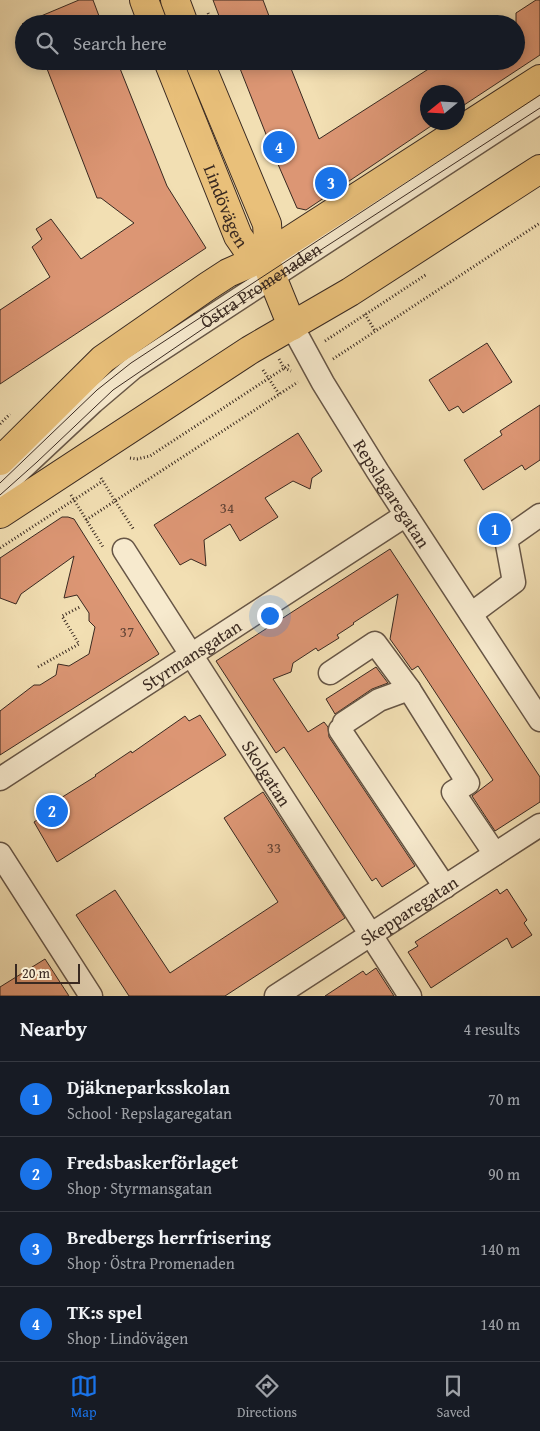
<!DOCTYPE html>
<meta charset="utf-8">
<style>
:root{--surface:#171b24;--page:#20242c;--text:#f1f3f6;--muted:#9ea1a6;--line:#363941;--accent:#1a73e8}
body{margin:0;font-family:"Gentium Book Plus",serif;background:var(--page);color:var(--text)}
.compass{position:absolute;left:420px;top:85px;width:45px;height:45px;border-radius:50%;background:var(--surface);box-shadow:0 2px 12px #0003;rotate:252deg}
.scale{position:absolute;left:15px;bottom:12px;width:65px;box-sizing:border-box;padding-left:5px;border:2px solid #392921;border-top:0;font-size:14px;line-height:18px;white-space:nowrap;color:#392921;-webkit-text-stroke:4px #f7eace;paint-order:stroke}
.you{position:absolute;left:269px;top:615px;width:18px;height:18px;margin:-12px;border:4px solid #fff;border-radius:50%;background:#1a73e8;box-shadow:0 0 0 8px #1a73e833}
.badge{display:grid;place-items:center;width:32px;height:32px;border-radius:50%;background:var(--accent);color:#fff;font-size:16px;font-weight:700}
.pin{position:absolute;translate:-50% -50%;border:2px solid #fff;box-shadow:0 1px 5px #0006}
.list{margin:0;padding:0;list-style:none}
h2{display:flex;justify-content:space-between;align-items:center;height:65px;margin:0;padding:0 20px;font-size:21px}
h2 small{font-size:16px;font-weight:400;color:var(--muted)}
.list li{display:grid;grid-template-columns:32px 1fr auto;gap:15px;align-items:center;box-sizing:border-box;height:75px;padding:0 20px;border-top:1px solid var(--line)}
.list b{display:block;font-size:19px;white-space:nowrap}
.list p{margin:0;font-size:16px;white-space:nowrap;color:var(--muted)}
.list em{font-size:16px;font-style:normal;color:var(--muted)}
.icon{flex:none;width:28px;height:28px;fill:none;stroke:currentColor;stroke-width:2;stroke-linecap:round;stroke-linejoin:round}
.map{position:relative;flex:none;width:540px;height:996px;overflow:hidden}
.search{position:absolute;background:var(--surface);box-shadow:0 2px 12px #0003;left:15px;right:15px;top:15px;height:55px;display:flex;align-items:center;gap:12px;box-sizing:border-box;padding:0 18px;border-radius:28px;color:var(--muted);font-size:19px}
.sheet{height:365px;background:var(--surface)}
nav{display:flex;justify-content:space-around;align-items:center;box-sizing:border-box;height:70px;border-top:1px solid var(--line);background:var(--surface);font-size:14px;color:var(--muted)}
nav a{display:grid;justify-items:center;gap:2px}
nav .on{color:var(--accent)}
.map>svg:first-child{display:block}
.building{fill:#dc9674;stroke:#392921}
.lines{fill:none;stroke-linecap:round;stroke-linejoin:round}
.minor-casing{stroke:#675646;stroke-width:25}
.major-casing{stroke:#392921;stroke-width:30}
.path{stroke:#392921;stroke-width:3;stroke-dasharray:1 2.5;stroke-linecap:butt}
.minor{stroke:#f7eace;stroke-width:22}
.major{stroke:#e9c07a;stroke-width:28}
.tram{stroke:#392921;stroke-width:1}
.labels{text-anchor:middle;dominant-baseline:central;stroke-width:4;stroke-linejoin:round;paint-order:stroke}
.number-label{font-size:15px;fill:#624436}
.street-label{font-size:18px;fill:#392921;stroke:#f7eace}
</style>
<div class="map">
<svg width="540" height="996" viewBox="0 0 540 996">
<rect width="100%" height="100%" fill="#f2dfb3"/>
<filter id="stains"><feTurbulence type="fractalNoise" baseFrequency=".004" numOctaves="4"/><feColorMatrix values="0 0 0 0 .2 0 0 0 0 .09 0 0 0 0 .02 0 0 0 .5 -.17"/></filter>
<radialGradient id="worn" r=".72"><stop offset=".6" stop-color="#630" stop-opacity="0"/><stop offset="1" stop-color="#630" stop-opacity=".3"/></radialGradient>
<path class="building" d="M79,0h14l9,24h-80z
M213,0h50l9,24h-50z
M536,0h4v55l-82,54v-17h-30v30h9l-131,88 -9,-2 -20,-46 -40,-101h51l31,78 122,-78h75v-48z
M44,61h73l50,125 39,62 -206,136v-74l50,-33 -18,-30 10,-8 -6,-10 15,-10 30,40 53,-36 -33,-25h-4z
M487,343l25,39 -49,31 -5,-7 -9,5 -20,-31z
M540,405v55l-15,10 -3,-5 -39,25 -19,-30 38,-25 -2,-4z
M298,433l24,38 -10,7 -2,11 -17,-8 -28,17 13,19 -38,24 -10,-17 -26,16 2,26 -15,-7 -11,6 -26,-40z
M62,517h6l6,2 85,135 -159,101v-44l34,-26h6l16,-10 2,-11 11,2 20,-12 6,-27 -6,-6v-8l-12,-18 -13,3 10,-42 -53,38 -5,10 -16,-6v-40z
M390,549l150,228v25l-45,29 -23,-35 21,-16 -75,-114 -6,4 -22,-31 8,-45 -45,29 1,1 -17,11 2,3 -21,13 -2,-3 -23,15 -2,9 -18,7 35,53 16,-10 4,5 1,10 86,129 -33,21 -6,-9 -4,3 -88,-134 -8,6 -60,-92z
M376,667l12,16 -16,6 -37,25 -9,-15z
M200,715l26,40 -169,107 -23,-40 8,-5 -2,-6 56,-35 -1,-1 36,-24 1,2 53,-37 4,5z
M263,792l82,126 -120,78h-96l-53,-81 39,-25 55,83 108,-71 -54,-84z
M497,889l3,5 7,-5 20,31 -3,3 8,12 -20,13 -5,-10 -76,50 -23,-36 10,-6 -3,-4z
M45,959l24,37h-69v-9z
M376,968l18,28h-69l38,-25 3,4z"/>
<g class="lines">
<defs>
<g id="minor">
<path id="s1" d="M292,326l31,57 55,89 162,248"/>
<path id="s2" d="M0,489l93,-87 40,-34 407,-266"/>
<path id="s3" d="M124,550l286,446"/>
<path d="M471,614l43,-32 -8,-43 34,-24"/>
<path d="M330,673l45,-30 34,46"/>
<path d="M344,723l35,-23 30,-11 59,94 -15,9 42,62"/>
<path d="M340,730l105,157"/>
<path id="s4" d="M0,779l406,-264"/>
<path d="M0,854l91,142"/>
<path id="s5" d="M276,996l264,-171"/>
</g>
<g id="major">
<path d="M144,0l9,24"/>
<path d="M175,0l9,24"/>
<path id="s6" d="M168,61l70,175 9,13 17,8"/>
<path d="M199,61l68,163 1,15 -4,18"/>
<path d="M264,257l28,69"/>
<path d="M0,461l103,-102 105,-73 20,-13 36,-16 276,-178"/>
<path d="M0,514l250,-164 100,-58 190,-123"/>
</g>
</defs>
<use href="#minor" class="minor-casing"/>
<use href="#major" class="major-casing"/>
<path class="path" d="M208,13l5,11
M365,314l10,17
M325,341l102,-67
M279,359l5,9 7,3
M333,359l207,-136
M263,370l16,24
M0,424l10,-10
M130,458l7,1 13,-3 139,-91
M101,478l14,23 183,-119
M71,495l32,52
M86,520l29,-19 19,29
M0,548l103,-67
M38,667l41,-23 -17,-28 18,-9"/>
<use href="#minor" class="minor"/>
<use href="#major" class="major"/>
<path class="tram" d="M0,483l97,-93 34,-27 409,-268
M0,495l37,-33 76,-72 169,-115 258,-167"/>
</g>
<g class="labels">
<g class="number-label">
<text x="227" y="507">34</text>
<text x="127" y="631">37</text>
<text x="274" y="847">33</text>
</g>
<g class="street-label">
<text stroke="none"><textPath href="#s6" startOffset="156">Lindövägen</textPath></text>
<text stroke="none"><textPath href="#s2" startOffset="332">Östra Promenaden</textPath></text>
<text stroke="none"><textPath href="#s1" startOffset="195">Repslagaregatan</textPath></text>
<text stroke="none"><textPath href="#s4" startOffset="228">Styrmansgatan</textPath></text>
<text stroke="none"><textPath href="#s3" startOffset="265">Skolgatan</textPath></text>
<text stroke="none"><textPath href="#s5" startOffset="158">Skepparegatan</textPath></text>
</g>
</g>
<rect width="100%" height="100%" filter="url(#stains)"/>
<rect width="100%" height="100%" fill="url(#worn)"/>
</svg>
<svg class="compass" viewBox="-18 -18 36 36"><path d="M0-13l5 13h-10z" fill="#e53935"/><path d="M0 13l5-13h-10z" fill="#9ea1a6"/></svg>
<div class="scale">20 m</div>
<div class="you"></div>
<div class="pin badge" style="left:495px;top:529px">1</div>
<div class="pin badge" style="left:52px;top:811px">2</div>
<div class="pin badge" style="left:331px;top:183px">3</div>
<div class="pin badge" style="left:279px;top:147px">4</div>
<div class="search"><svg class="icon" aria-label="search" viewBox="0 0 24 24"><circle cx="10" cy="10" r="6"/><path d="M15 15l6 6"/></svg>Search here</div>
</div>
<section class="sheet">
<h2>Nearby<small>4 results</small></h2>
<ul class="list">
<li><span class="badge">1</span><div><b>Djäkneparksskolan</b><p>School · Repslagaregatan</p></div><em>70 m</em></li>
<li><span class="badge">2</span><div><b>Fredsbaskerförlaget</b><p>Shop · Styrmansgatan</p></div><em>90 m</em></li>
<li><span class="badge">3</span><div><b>Bredbergs herrfrisering</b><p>Shop · Östra Promenaden</p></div><em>140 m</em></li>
<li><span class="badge">4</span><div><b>TK:s spel</b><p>Shop · Lindövägen</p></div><em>140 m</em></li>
</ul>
</section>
<nav>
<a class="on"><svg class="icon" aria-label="map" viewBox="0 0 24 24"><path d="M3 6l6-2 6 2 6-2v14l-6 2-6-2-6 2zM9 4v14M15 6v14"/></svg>Map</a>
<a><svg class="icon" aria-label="directions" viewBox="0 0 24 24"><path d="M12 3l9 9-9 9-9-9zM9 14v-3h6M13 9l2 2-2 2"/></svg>Directions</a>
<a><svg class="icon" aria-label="saved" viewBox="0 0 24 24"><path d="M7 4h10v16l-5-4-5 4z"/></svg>Saved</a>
</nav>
